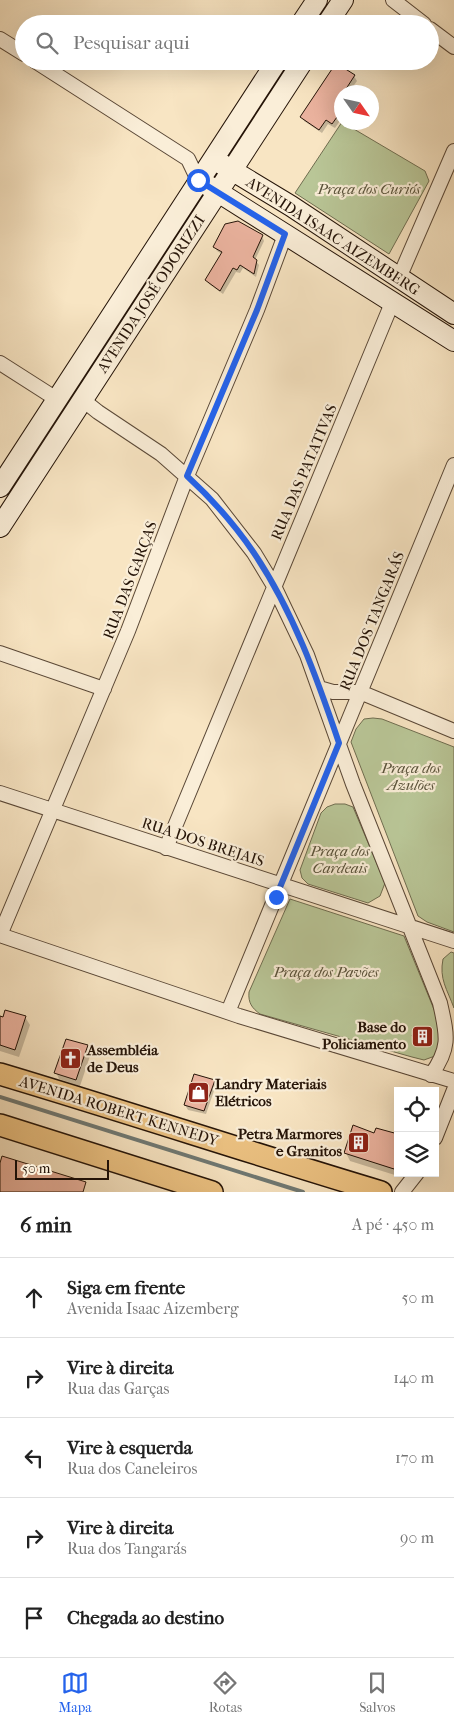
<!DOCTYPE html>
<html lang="pt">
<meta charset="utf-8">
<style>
:root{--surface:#fff;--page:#f6f6f6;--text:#222;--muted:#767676;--line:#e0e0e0;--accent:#2563eb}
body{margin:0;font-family:"IM FELL French Canon",serif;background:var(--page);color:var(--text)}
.controls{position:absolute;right:15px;bottom:15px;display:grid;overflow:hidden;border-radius:0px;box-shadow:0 5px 20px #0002}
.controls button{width:45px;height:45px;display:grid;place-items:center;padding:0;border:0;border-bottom:1px solid var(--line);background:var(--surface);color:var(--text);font:25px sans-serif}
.compass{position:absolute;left:334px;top:85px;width:45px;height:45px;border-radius:50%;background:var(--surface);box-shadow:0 5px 20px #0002;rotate:124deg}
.scale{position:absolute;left:15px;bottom:12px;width:94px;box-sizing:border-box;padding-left:5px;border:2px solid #251408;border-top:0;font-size:14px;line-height:18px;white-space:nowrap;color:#251408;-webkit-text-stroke:4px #faeed8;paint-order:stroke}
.stop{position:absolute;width:15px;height:15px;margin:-11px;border:4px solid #2563eb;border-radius:50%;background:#fff}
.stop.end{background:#2563eb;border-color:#fff;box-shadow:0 1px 5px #0008}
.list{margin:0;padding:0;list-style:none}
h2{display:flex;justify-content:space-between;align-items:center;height:65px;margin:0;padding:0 20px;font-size:21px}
h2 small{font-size:16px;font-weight:400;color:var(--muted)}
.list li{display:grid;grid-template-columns:32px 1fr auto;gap:15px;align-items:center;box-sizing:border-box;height:80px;padding:0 20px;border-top:1px solid var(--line)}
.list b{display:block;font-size:19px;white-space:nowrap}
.list p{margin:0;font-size:16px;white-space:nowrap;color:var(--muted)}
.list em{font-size:16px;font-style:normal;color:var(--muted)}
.icon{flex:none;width:28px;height:28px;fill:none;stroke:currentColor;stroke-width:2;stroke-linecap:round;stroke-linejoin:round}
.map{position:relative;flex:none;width:454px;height:1192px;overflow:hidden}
.search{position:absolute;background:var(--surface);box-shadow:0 5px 20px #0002;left:15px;right:15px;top:15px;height:55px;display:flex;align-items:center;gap:12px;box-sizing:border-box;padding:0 18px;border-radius:28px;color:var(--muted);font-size:19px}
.sheet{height:465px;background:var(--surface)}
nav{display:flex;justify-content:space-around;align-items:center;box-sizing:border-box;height:70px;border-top:1px solid var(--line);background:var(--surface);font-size:14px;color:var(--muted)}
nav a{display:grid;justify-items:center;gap:2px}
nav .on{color:var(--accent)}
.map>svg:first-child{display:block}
.green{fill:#b9c697;stroke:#6f6d50}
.shadow{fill:#0003}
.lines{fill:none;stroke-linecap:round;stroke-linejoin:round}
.stream{stroke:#6f7974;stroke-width:4}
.building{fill:#ebb39f;stroke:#251408}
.street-casing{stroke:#5a4837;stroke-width:16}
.secondary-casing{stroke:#251408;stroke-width:22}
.primary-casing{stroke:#251408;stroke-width:24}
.street{stroke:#faeed8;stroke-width:14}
.secondary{stroke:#faeed8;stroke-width:20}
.primary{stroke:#ecc282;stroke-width:21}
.route{stroke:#2563eb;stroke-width:6}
.labels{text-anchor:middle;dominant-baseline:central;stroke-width:4.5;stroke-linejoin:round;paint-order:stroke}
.park-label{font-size:15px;font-style:italic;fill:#59523a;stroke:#faeed8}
.street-label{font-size:15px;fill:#251408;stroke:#faeed8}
.poi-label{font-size:15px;font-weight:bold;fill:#251408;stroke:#faeed8;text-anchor:end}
</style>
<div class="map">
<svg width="454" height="1192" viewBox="0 0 454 1192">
<rect width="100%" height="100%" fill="#f8e5c3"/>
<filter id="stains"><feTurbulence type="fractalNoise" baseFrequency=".004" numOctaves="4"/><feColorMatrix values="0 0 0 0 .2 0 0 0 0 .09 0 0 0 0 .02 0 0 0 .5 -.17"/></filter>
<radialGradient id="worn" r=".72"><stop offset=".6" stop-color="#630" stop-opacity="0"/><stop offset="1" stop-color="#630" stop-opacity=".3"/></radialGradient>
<path class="green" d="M342,122l83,49 4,10 -40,73 -94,-61z
M373,718l9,1 72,28v185l-27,-10 -9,-6 -67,-174 5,-13 8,-10z
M335,804h10l8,3 32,76 -5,13 -12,7 -60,-19 -6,-6 -2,-8 21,-57 6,-6z
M290,899l114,37 38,93v11l-7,16 -11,4 -12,-3 -152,-43c-8,-6 -12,-11 -11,-22z
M451,952l3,1v55c-7,-19 -15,-29 -11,-49z"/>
<path class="shadow" d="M337,65l17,11 3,5 -8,11h-7v11l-2,3 2,1v11l-7,10 -7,-4 -6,9 -18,-12 -2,-4z
M262,236l2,5 -9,19 4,5 -3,12 -13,-9 -3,5 -4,-1 -13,22 -14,-10 -3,-4 16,-26 -5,-3 -2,-4z
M0,1017l4,1 21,-1 5,8 -11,32 -19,-6z
M414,1036h16l1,2 -4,7z
M87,1046l4,7 -11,33 -21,-7 -3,-7z
M214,1081l2,4 -10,29 -18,-4 -3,-5z
M375,1135h23v38h2l-2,3 -48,-15 -4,-8z"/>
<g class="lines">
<path class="stream" d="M0,1097l303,95"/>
</g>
<path class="building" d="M336,63l19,12 -11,17h-2v4l-5,7 5,3v4l-10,14 -6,-4 -7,10 -19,-13z
M238,221l25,14 -10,22 4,3 -3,14 -14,-9 -3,5 -4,-2 -13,23 -15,-11 17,-28 -9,-5 12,-23z
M5,1010l21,6 -11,34 -15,-5v-29l3,1z
M417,1028l14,8 -5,8 -14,-8z
M66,1039l22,6 -12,35 -22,-7z
M194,1074l21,6 -11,31 -20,-6z
M353,1125l21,8 2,-5 22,6v28l-4,7 -50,-16z
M2,1156l84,26 -3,10h-83v-29z"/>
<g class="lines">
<defs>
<path id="street" d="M393,0l31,24
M430,29l24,18
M0,39l24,15
M35,61l153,98 10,21
M399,278l55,-127
M0,363l58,37
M83,400l15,12 63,42 51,45 42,54 20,33 33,69 46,129 87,219c7,32 11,44 -9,72
M0,653l104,36
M319,688l14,4h27l94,39
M0,793l454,148
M166,848l226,-545
M0,935l128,-304 59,-155 70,-166 28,-75
M0,935l239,81 215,65
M228,1012l226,-547
M435,1138l19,-48
M402,1192l15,-19"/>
<path id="secondary" d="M301,24l16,-24
M327,24l16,-24
M220,163l71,43 163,108
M207,185l247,156
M0,487c93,-141 184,-284 277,-426
M0,527l303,-466"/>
<path id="primary" d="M0,1074c127,38 254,80 381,118
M0,1125l212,67"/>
</defs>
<use href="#street" class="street-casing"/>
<use href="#secondary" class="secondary-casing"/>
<use href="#primary" class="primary-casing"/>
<use href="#street" class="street"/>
<use href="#secondary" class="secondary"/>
<use href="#primary" class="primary"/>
</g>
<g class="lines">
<path class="route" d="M198,180l87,54 -28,76 -70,166c25,23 48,49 67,77 39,58 63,125 85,190l-63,154"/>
</g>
<defs>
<symbol id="building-square" viewBox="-11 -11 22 22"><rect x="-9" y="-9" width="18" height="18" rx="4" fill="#8f2418" stroke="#faeed8"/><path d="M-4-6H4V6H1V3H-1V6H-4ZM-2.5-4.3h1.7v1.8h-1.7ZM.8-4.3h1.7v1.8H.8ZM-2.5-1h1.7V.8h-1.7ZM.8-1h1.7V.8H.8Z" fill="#fff"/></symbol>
<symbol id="church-square" viewBox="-11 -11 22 22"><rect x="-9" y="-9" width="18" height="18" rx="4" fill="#8f2418" stroke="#faeed8"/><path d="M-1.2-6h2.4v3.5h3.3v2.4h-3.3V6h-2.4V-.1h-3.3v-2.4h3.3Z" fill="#fff"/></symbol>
<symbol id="shop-square" viewBox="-11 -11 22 22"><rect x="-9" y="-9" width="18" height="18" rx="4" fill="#8f2418" stroke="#faeed8"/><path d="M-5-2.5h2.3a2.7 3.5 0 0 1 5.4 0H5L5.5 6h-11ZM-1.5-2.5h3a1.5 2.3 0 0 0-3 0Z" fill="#fff"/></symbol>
</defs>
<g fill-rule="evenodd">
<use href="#building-square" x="410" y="1024" width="25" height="25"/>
<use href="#church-square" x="58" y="1046" width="25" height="25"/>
<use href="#shop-square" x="186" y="1080" width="25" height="25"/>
<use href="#building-square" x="346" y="1130" width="25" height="25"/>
</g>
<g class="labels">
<g class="park-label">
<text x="369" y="189">Praça dos Curiós</text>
<text x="411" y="768">Praça dos<tspan x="411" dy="17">Azulões</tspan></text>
<text x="340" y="851">Praça dos<tspan x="340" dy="17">Cardeais</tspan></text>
<text x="326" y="972">Praça dos Pavões</text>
</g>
<g class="street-label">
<text transform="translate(333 236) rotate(33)">AVENIDA ISAAC AIZEMBERG</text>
<text transform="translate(151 294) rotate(-57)">AVENIDA JOSÉ ODORIZZI</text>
<text transform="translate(304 472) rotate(-67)">RUA DAS PATATIVAS</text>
<text transform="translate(130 580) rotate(-69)">RUA DAS GARÇAS</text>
<text transform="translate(372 621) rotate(-68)">RUA DOS TANGARÁS</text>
<text transform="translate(203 842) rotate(18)">RUA DOS BREJAIS</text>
<text transform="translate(119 1111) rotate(17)">AVENIDA ROBERT KENNEDY</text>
</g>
<g class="poi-label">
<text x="406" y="1027">Base do<tspan x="406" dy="17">Policiamento</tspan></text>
<text x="87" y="1050" text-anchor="start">Assembléia<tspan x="87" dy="17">de Deus</tspan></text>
<text x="215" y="1084" text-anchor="start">Landry Materiais<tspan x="215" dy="17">Elétricos</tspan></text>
<text x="342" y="1134">Petra Marmores<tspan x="342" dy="17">e Granitos</tspan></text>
</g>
</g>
<rect width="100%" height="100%" filter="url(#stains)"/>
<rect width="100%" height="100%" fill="url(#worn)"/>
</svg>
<div class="controls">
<button><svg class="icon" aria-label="locate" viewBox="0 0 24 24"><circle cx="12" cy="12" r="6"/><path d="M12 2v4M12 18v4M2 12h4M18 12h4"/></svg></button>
<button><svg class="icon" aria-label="layers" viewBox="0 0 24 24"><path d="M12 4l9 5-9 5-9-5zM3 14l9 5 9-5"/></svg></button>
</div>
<svg class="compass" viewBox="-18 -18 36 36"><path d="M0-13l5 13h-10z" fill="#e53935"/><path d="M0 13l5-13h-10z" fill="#767676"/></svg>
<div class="scale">50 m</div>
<div class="stop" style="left:198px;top:180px"></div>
<div class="stop end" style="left:276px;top:897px"></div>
<div class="search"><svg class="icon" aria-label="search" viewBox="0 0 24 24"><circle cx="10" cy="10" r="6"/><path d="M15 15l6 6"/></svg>Pesquisar aqui</div>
</div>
<section class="sheet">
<h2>6 min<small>A pé · 450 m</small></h2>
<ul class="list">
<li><svg class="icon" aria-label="ahead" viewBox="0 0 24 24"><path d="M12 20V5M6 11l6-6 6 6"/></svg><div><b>Siga em frente</b><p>Avenida Isaac Aizemberg</p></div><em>50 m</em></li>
<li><svg class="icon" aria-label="right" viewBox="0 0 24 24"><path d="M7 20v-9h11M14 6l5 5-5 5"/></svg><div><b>Vire à direita</b><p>Rua das Garças</p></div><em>140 m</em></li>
<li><svg class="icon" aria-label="left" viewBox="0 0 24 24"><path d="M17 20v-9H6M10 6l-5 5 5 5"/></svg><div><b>Vire à esquerda</b><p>Rua dos Caneleiros</p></div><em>170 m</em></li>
<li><svg class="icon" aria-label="right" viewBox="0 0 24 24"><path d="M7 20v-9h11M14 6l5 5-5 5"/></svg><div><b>Vire à direita</b><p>Rua dos Tangarás</p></div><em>90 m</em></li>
<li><svg class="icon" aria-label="arrive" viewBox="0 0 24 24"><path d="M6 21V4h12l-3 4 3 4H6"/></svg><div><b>Chegada ao destino</b></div></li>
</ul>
</section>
<nav>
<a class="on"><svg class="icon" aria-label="map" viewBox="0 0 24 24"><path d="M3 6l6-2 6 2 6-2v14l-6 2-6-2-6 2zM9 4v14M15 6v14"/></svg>Mapa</a>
<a><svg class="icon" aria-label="directions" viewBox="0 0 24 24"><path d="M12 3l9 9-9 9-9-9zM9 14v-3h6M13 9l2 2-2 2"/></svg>Rotas</a>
<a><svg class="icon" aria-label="saved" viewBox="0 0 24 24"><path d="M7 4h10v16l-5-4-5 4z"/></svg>Salvos</a>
</nav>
